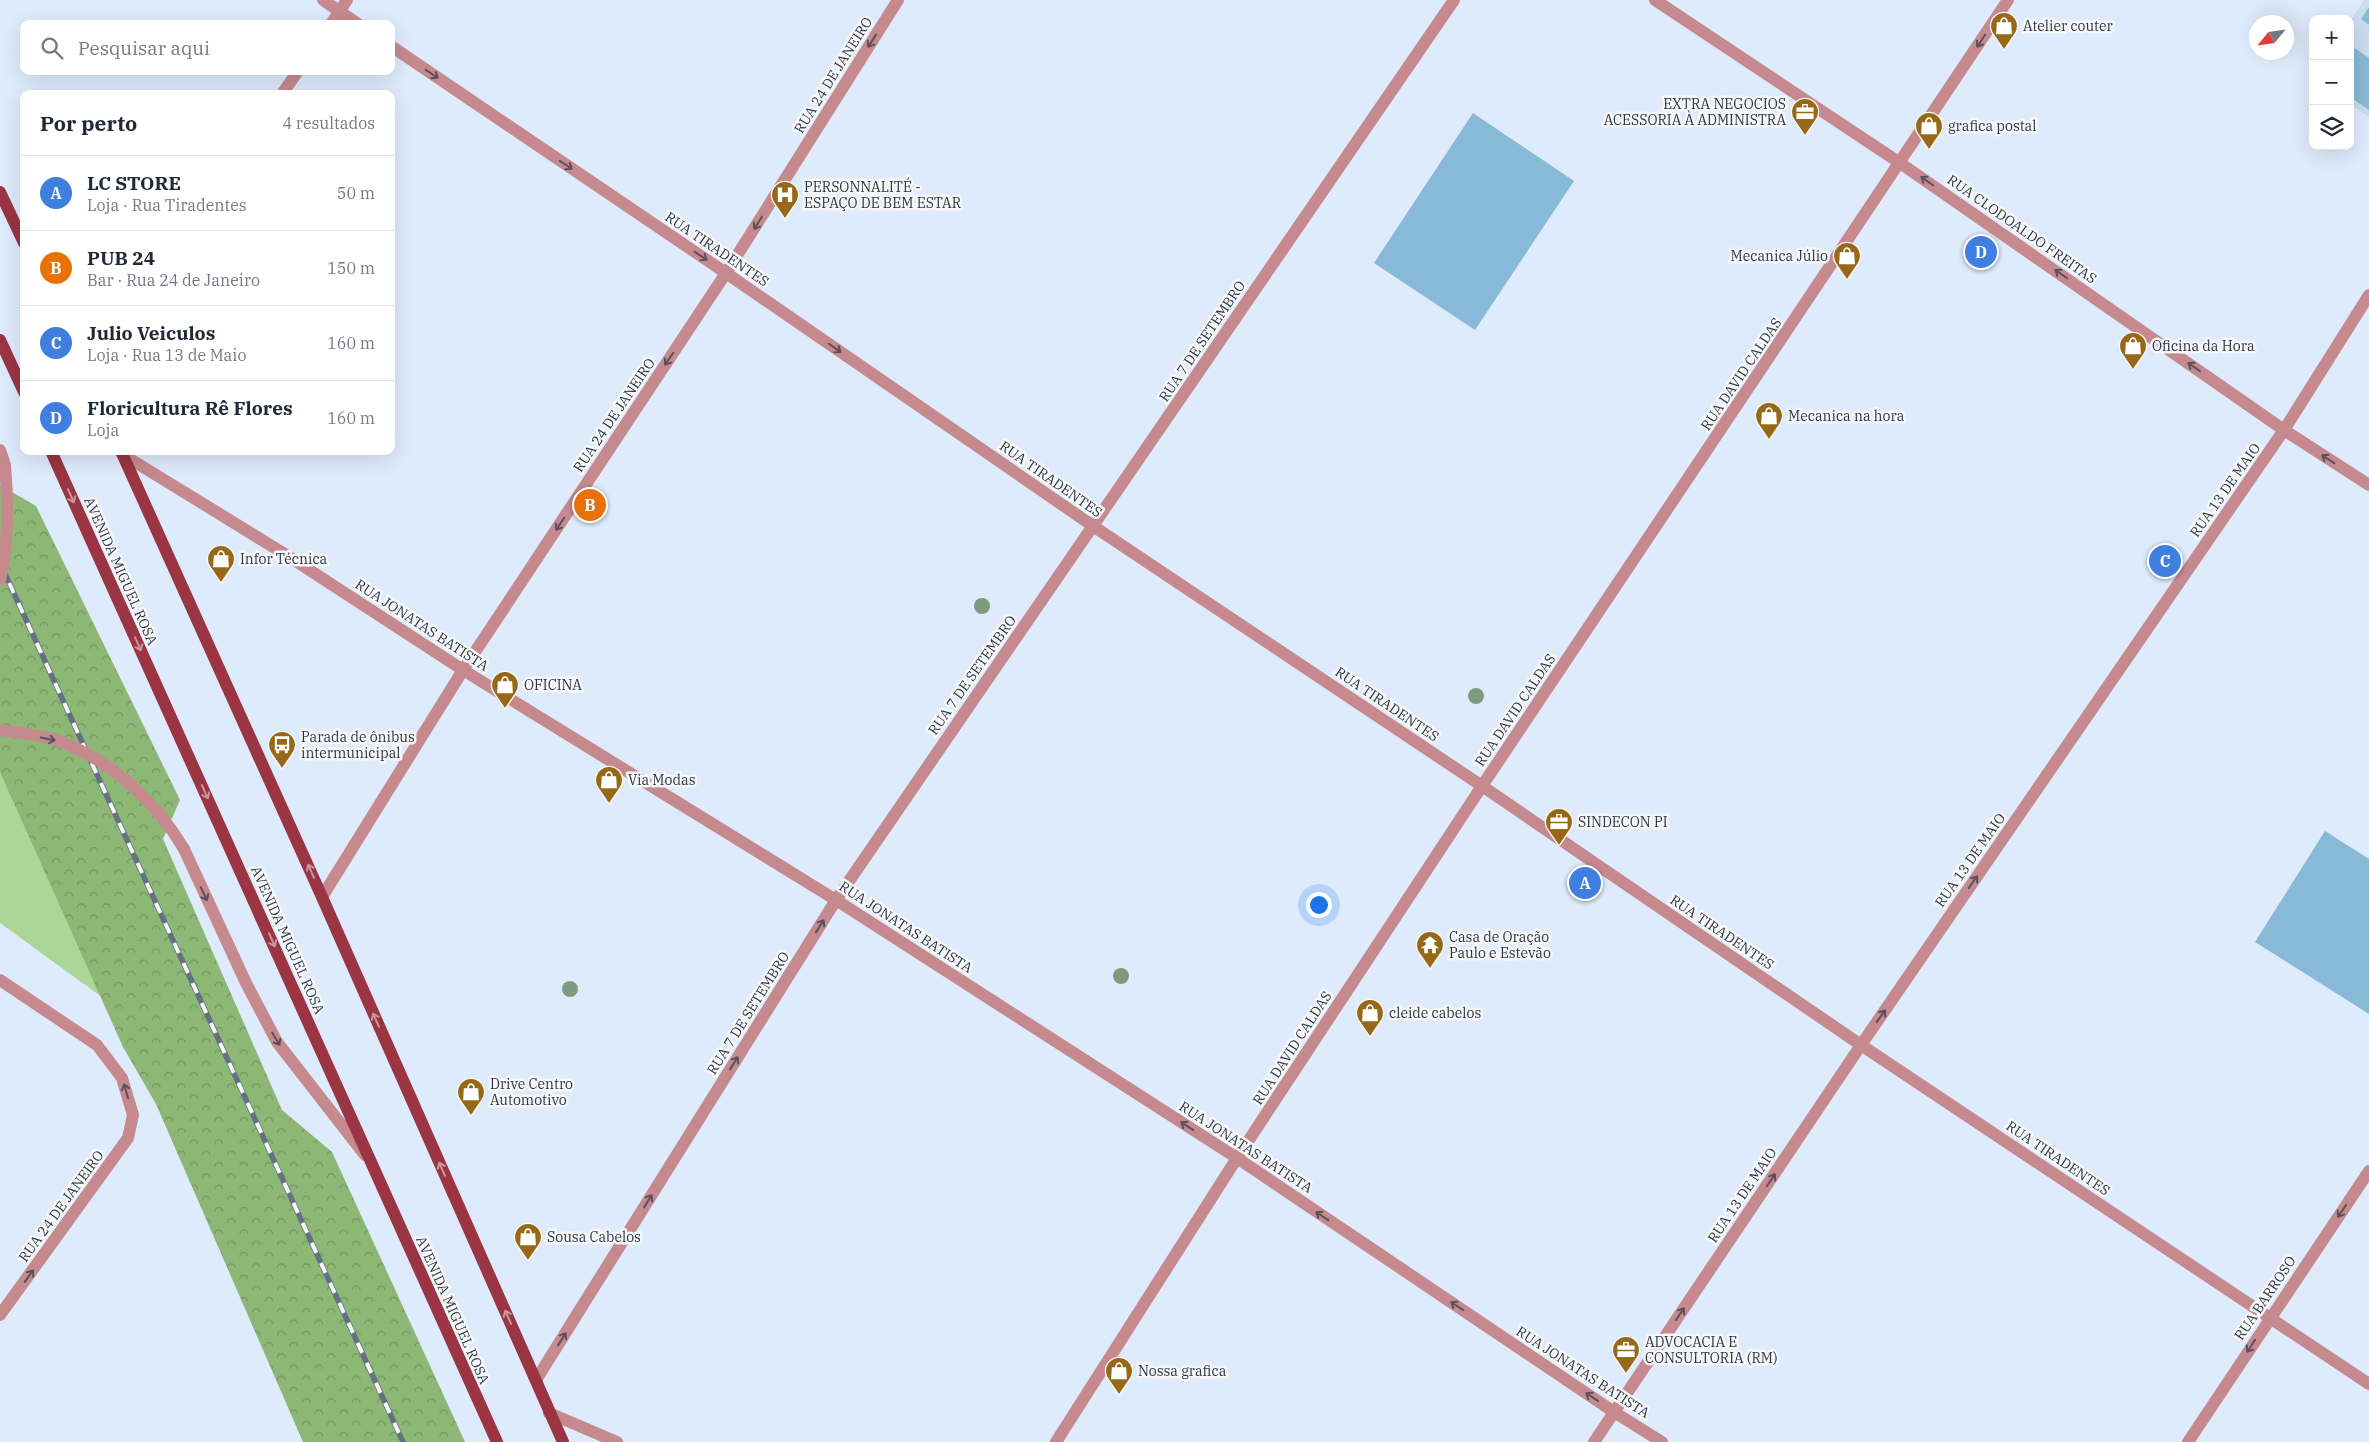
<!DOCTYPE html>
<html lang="pt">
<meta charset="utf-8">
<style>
:root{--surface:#fff;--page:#f2f2f3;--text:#1f2937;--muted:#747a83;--line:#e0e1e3;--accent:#976818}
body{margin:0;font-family:"IBM Plex Serif",serif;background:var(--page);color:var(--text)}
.controls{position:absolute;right:15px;top:15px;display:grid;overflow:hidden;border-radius:10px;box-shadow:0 5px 20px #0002}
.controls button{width:45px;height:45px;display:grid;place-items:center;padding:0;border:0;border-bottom:1px solid var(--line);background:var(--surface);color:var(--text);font:25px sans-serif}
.compass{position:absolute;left:2249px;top:15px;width:45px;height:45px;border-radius:50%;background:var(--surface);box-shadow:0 5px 20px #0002;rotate:241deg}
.you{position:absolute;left:1318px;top:904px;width:18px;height:18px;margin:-12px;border:4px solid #fff;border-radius:50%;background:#1a73e8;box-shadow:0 0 0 8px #1a73e833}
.badge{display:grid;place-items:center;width:32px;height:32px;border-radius:50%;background:var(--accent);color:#fff;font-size:16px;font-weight:700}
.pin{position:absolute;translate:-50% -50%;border:2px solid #fff;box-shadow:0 1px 5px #0006}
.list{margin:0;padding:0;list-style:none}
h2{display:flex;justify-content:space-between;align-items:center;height:65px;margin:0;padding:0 20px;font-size:21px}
h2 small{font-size:16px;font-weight:400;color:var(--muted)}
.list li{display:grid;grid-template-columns:32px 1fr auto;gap:15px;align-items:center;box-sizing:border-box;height:75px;padding:0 20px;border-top:1px solid var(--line)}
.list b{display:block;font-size:19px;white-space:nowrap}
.list p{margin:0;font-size:16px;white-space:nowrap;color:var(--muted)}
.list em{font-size:16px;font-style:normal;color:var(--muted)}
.icon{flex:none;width:28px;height:28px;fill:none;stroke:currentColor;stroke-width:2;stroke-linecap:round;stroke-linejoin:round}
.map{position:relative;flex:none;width:2369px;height:1442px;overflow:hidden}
.search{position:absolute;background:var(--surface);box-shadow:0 5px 20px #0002;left:20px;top:20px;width:375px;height:55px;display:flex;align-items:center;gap:12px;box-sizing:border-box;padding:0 18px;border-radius:10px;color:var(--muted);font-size:19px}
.panel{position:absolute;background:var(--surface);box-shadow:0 5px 20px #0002;left:20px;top:90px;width:375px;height:365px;border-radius:10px}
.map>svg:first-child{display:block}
.built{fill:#ccdbee}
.green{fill:#acd598}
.forest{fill:url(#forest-crowns)}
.building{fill:#88b9d6}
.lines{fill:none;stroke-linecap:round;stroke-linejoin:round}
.minor{stroke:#c68a8e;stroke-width:12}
.major{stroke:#9b3443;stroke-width:12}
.rail-casing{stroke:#657182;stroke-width:5.5}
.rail{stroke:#f7f7f7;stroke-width:4;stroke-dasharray:11;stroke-linecap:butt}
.minor-bridge{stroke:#c68a8e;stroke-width:12}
.tree{fill:#7f9b7f}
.oneway{stroke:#5a515e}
.oneway2{stroke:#c9969d}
.labels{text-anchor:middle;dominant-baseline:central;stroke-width:5;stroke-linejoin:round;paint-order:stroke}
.poi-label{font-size:14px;fill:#2c3849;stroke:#f7f7f7;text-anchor:start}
.street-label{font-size:14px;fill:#2c3849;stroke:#f7f7f7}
</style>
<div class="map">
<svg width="2369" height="1442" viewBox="0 0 2369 1442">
<defs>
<pattern id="forest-crowns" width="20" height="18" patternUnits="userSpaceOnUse" patternTransform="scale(1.25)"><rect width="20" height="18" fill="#8cb775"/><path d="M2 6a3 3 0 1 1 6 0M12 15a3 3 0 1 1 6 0" fill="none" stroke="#739662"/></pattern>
</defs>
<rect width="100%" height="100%" fill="#deebfc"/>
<path class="built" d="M2364,0h5v117l-19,-13v-83z"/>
<path class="green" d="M0,754l106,246 -106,-77z"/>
<path class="forest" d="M0,485l36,21 144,294 -17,39 119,271 50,42 133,290h-162l-147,-338 -33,-57 -123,-275z"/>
<path class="building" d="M2369,7v18l-8,-6z
M2350,45l19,13v52l-19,-13z
M1473,113l101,68 -99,149 -101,-67z
M2325,831l44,28v155l-114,-72z"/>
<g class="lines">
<path class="minor" d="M323,0l35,24
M1655,0l245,163 384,267 85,55
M331,24l16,-24
M391,46l335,227 367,253 389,260 379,259 508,339
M282,94l16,-23
M0,450l5,15
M122,454l166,102 175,114 373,230 401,258 377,254 48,30
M184,849l62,134 31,59 88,113
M322,897l141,-227 263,-397 172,-273
M0,980l97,65 25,33 11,37 -5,23 -128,177
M536,1380l300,-480 618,-900
M549,1413l68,29
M1056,1442l181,-284 245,-372 526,-786
M1594,1442l267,-397 423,-615 85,-135
M2188,1442l181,-271"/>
<path class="major" d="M0,192l24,51
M0,340l24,52
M51,451l446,991
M121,451l201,446 241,545"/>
<defs>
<path id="rail" d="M0,563l403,879"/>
</defs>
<use href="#rail" class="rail-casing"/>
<use href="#rail" class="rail"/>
<path class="minor-bridge" d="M0,580c9,-38 8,-77 5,-115
M0,730c20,3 42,5 61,12 51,19 96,61 123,107"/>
</g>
<g class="tree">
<circle cx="982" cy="606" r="8"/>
<circle cx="1476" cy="696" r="8"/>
<circle cx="1121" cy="976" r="8"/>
<circle cx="570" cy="989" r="8"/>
</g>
<defs><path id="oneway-shaft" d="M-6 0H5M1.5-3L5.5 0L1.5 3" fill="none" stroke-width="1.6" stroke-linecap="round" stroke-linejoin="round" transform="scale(1.25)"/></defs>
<g class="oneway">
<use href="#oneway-shaft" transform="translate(872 41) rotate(122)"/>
<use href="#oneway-shaft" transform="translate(1981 41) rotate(123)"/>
<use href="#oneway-shaft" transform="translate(432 74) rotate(34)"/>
<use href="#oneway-shaft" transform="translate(566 165) rotate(34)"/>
<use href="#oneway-shaft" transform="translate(1927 181) rotate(-145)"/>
<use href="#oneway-shaft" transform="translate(758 223) rotate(122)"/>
<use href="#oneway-shaft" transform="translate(701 256) rotate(34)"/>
<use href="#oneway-shaft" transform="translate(2061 274) rotate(-145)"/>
<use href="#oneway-shaft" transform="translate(835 348) rotate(35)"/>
<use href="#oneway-shaft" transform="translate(669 359) rotate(124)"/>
<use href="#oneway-shaft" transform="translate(2194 367) rotate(-145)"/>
<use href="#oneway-shaft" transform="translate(2328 459) rotate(-147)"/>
<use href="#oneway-shaft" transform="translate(560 524) rotate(124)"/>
<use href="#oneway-shaft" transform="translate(48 739) rotate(12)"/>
<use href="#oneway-shaft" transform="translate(1973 882) rotate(-55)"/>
<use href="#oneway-shaft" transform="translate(204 894) rotate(65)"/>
<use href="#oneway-shaft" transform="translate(820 926) rotate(-58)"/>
<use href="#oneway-shaft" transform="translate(1881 1016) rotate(-55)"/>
<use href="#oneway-shaft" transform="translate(276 1039) rotate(59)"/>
<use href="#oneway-shaft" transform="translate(734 1063) rotate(-58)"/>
<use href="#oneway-shaft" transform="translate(126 1091) rotate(-106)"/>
<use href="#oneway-shaft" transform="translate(1187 1126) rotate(-147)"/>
<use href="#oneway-shaft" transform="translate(1771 1180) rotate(-56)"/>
<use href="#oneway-shaft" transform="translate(648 1201) rotate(-58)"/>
<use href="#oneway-shaft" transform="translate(2342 1211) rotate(124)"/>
<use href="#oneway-shaft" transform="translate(1322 1216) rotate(-146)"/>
<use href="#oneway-shaft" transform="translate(29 1276) rotate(-54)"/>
<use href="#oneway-shaft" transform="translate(1457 1306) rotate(-146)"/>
<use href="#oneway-shaft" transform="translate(1680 1314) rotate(-56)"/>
<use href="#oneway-shaft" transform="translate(562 1339) rotate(-58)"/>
<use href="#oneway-shaft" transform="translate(2251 1346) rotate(123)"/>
<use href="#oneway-shaft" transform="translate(1592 1397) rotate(-146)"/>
</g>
<g class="oneway2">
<use href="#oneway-shaft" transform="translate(71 496) rotate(66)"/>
<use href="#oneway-shaft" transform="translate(138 644) rotate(66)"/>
<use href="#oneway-shaft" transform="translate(205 792) rotate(66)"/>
<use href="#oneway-shaft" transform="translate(311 871) rotate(-114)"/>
<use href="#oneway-shaft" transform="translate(272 940) rotate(66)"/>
<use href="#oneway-shaft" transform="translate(376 1020) rotate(-114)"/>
<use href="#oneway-shaft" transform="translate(442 1169) rotate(-114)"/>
<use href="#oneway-shaft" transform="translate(508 1317) rotate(-114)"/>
</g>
<defs>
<symbol id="shop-pin" viewBox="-11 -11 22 30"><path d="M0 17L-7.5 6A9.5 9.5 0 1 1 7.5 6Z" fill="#976818" stroke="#f7f7f7"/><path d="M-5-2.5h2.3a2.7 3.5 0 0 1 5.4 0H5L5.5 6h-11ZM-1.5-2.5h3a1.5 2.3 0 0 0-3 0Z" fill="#fff"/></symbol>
<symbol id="office-pin" viewBox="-11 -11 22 30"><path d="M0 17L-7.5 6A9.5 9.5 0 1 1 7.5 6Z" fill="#976818" stroke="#f7f7f7"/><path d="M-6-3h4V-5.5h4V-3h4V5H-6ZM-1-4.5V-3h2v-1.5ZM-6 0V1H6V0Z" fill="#fff"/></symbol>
<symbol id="hospital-pin" viewBox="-11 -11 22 30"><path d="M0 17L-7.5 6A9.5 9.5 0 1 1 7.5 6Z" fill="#976818" stroke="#f7f7f7"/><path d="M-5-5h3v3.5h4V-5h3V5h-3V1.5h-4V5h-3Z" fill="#fff"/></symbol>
<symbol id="bus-pin" viewBox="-11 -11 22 30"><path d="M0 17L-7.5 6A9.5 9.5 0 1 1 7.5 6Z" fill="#976818" stroke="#f7f7f7"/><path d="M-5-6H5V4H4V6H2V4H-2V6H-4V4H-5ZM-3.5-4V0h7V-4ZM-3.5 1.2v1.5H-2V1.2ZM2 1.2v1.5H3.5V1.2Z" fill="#fff"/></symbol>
<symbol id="temple-pin" viewBox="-11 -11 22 30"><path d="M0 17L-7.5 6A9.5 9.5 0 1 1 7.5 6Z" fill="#976818" stroke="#f7f7f7"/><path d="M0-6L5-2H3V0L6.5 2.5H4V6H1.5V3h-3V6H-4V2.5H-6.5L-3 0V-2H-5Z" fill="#fff"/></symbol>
</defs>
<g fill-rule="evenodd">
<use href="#shop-pin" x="1988" y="10" width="32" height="43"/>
<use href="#office-pin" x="1789" y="96" width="32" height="43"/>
<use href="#shop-pin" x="1913" y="110" width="32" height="43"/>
<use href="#hospital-pin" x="769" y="179" width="32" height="43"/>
<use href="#shop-pin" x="1831" y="240" width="32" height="43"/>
<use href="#shop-pin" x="2117" y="330" width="32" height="43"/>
<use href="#shop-pin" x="1753" y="400" width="32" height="43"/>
<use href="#shop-pin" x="205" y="543" width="32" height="43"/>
<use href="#shop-pin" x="489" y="669" width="32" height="43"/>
<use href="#bus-pin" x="266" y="729" width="32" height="43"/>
<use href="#shop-pin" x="593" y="764" width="32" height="43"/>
<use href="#office-pin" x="1543" y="806" width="32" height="43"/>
<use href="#temple-pin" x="1414" y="929" width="32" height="43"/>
<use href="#shop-pin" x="1354" y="997" width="32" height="43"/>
<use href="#shop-pin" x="455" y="1076" width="32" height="43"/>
<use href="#shop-pin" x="512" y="1221" width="32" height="43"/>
<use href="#office-pin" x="1610" y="1334" width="32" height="43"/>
<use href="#shop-pin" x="1103" y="1355" width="32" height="43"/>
</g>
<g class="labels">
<g class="poi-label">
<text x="2023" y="26">Atelier couter</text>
<text x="1786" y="104" text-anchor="end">EXTRA NEGOCIOS<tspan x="1786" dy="16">ACESSORIA À ADMINISTRA</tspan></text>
<text x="1948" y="126">grafica postal</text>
<text x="804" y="187">PERSONNALITÉ -<tspan x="804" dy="16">ESPAÇO DE BEM ESTAR</tspan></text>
<text x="1828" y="256" text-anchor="end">Mecanica Júlio</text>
<text x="2152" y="346">Oficina da Hora</text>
<text x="1788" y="416">Mecanica na hora</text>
<text x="240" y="559">Infor Técnica</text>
<text x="524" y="685">OFICINA</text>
<text x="301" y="737">Parada de ônibus<tspan x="301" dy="16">intermunicipal</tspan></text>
<text x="628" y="780">Via Modas</text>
<text x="1578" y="822">SINDECON PI</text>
<text x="1449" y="937">Casa de Oração<tspan x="1449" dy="16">Paulo e Estevão</tspan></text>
<text x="1389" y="1013">cleide cabelos</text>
<text x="490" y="1084">Drive Centro<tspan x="490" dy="16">Automotivo</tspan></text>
<text x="547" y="1237">Sousa Cabelos</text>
<text x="1645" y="1342">ADVOCACIA E<tspan x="1645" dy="16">CONSULTORIA (RM)</tspan></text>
<text x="1138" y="1371">Nossa grafica</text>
</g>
<g class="street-label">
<text transform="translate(833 75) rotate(-58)">RUA 24 DE JANEIRO</text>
<text transform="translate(2022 229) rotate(35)">RUA CLODOALDO FREITAS</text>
<text transform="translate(717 249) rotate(34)">RUA TIRADENTES</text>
<text transform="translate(1202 341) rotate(-56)">RUA 7 DE SETEMBRO</text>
<text transform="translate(1741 374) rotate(-56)">RUA DAVID CALDAS</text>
<text transform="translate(614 415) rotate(-56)">RUA 24 DE JANEIRO</text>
<text transform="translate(1051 479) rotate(35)">RUA TIRADENTES</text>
<text transform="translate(2225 490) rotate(-55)">RUA 13 DE MAIO</text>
<text transform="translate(121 571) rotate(66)">AVENIDA MIGUEL ROSA</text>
<text transform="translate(422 625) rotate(33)">RUA JONATAS BATISTA</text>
<text transform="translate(972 675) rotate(-55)">RUA 7 DE SETEMBRO</text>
<text transform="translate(1387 704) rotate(34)">RUA TIRADENTES</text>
<text transform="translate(1515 710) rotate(-56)">RUA DAVID CALDAS</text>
<text transform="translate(1970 860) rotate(-55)">RUA 13 DE MAIO</text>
<text transform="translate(906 927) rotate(33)">RUA JONATAS BATISTA</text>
<text transform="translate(1722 932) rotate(34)">RUA TIRADENTES</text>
<text transform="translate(288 940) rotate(66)">AVENIDA MIGUEL ROSA</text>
<text transform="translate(748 1013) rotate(-58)">RUA 7 DE SETEMBRO</text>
<text transform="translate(1292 1048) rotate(-57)">RUA DAVID CALDAS</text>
<text transform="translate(1246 1147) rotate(33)">RUA JONATAS BATISTA</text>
<text transform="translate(2058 1158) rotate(34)">RUA TIRADENTES</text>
<text transform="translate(1742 1195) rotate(-56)">RUA 13 DE MAIO</text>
<text transform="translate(61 1206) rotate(-54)">RUA 24 DE JANEIRO</text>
<text transform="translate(2265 1298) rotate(-56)">RUA BARROSO</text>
<text transform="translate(453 1310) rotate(66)">AVENIDA MIGUEL ROSA</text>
<text transform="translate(1583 1372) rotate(33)">RUA JONATAS BATISTA</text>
</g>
</g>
</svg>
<div class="controls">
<button>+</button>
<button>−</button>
<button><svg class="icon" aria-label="layers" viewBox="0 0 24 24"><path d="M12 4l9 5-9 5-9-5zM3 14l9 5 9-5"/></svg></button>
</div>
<svg class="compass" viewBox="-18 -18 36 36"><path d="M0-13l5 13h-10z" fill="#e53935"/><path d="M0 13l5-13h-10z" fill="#747a83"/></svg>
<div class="you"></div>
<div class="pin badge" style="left:1585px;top:883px;background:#3f7fe0">A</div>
<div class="pin badge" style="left:590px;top:505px;background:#e8710a">B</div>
<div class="pin badge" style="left:2165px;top:561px;background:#3f7fe0">C</div>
<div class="pin badge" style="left:1981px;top:252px;background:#3f7fe0">D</div>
<div class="search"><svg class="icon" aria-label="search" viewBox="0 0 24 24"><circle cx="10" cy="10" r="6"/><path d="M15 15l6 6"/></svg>Pesquisar aqui</div>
<section class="panel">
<h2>Por perto<small>4 resultados</small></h2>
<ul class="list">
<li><span class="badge" style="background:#3f7fe0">A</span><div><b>LC STORE</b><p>Loja · Rua Tiradentes</p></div><em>50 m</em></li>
<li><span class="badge" style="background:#e8710a">B</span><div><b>PUB 24</b><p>Bar · Rua 24 de Janeiro</p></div><em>150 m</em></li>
<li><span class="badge" style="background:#3f7fe0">C</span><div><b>Julio Veiculos</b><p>Loja · Rua 13 de Maio</p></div><em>160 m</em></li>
<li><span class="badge" style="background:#3f7fe0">D</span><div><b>Floricultura Rê Flores</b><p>Loja</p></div><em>160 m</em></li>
</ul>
</section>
</div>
